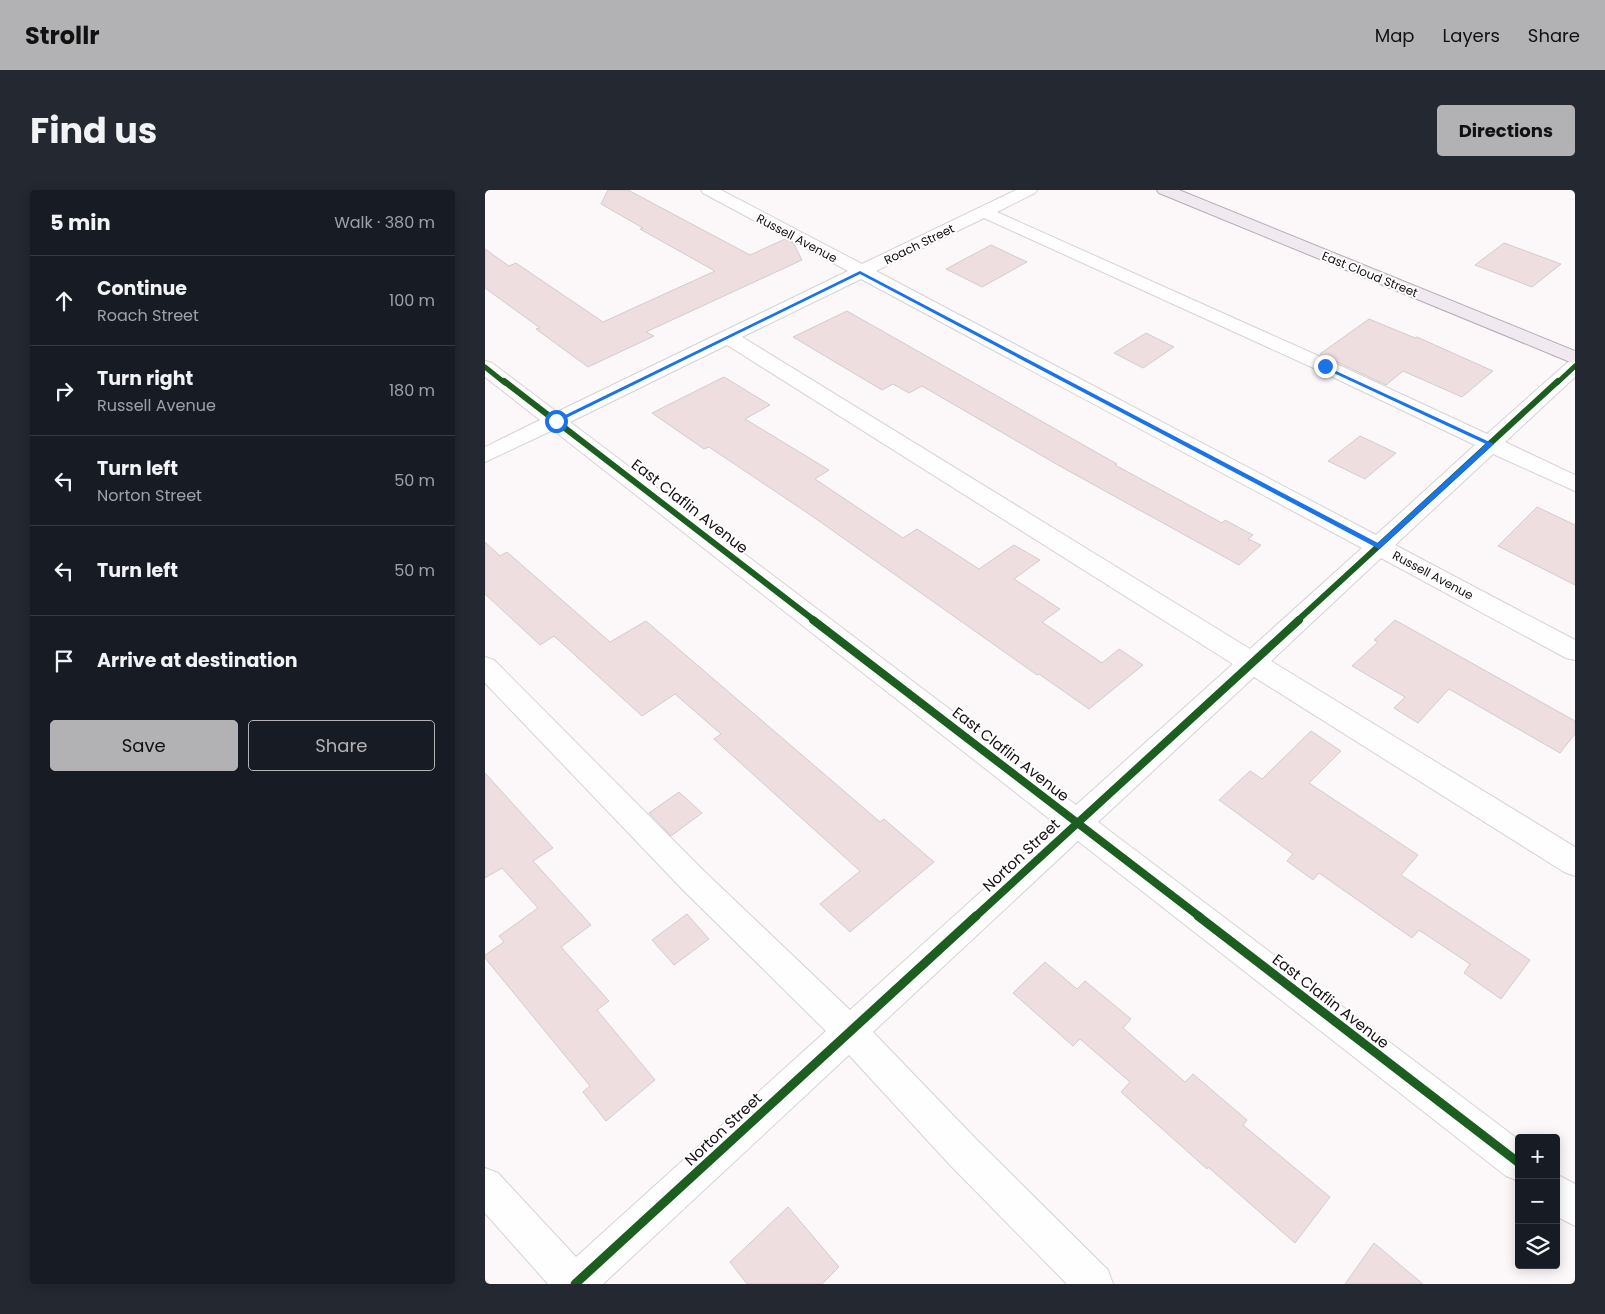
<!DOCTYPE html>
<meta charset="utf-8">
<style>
:root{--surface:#171b24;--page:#242831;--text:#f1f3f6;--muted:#9ea1a6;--line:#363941;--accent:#b2b1b3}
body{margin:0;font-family:Poppins,sans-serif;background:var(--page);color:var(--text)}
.controls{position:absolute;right:15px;bottom:15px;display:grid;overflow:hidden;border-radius:5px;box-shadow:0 2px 12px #0003}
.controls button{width:45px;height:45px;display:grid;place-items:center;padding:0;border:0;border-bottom:1px solid var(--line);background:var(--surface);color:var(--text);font:25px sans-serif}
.stop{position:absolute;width:15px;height:15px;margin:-11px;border:4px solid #1a73e8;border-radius:50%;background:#fff}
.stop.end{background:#1a73e8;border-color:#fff;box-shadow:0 1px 5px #0008}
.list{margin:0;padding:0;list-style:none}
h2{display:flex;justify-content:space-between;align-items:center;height:65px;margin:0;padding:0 20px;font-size:21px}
h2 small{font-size:16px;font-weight:400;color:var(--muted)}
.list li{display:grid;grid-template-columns:32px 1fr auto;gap:15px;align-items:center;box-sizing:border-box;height:90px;padding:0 20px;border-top:1px solid var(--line)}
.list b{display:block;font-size:19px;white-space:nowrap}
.list p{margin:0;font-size:16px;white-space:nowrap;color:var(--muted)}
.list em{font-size:16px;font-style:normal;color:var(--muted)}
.actions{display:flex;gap:10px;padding:15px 20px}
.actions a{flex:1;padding:11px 0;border:1px solid var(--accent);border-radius:5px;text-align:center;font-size:18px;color:var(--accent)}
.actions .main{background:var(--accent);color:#111}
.icon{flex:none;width:28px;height:28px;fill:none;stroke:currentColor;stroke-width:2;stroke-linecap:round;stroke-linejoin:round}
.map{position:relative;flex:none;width:1090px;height:1094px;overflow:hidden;border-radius:5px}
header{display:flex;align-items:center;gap:30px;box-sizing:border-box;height:70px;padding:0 25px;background:var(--accent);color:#111}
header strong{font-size:24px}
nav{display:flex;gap:28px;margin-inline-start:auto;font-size:18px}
.intro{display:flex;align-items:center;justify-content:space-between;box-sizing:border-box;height:120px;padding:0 30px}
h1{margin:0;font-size:35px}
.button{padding:12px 22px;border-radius:5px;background:var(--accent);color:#111;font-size:18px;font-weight:700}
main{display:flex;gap:30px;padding:0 30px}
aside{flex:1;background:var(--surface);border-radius:5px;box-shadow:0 2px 12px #0003}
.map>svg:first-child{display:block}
.building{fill:#efdee0;stroke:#d2ccce}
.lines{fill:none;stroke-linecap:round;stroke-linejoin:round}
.minor-casing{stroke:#d8d2d5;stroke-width:2}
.major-casing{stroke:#b6aab5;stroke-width:2}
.minor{fill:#fffefe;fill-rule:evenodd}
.major{fill:#f0eaf0;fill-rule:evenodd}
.cycleway-far3-casing{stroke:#fff;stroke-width:7}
.cycleway-far2-casing{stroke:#fff;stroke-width:9}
.cycleway-far1-casing{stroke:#fff;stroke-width:11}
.cycleway-casing{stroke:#fff;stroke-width:12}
.cycleway-far3{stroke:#1b5e20;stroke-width:5}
.cycleway-far2{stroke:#1b5e20;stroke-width:6}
.cycleway-far1{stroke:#1b5e20;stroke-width:8}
.cycleway{stroke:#1b5e20;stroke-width:9}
.route{fill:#1a73e8}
.labels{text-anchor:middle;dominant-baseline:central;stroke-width:4;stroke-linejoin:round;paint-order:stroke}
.far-street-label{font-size:12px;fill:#140e11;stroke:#fff}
.street-label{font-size:15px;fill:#140e11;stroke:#fff}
</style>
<header>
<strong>Strollr</strong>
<nav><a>Map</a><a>Layers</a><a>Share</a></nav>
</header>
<div class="intro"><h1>Find us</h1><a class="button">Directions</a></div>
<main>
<aside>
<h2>5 min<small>Walk · 380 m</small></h2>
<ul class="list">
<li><svg class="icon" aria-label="ahead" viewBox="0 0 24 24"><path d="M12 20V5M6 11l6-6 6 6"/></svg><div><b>Continue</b><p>Roach Street</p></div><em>100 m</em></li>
<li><svg class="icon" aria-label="right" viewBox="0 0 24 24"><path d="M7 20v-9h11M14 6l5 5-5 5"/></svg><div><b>Turn right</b><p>Russell Avenue</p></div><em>180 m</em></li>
<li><svg class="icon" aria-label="left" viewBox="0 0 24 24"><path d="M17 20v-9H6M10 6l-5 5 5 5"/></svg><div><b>Turn left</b><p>Norton Street</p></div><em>50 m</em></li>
<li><svg class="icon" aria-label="left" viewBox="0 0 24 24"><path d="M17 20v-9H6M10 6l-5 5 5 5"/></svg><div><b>Turn left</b></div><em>50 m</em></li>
<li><svg class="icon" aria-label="arrive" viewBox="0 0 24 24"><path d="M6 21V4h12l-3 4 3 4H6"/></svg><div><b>Arrive at destination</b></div></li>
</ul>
<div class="actions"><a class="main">Save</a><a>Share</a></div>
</aside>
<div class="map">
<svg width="1090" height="1094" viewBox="0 0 1090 1094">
<rect width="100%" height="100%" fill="#fcf7f9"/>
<path class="building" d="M123,0h20l122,65 35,-16 9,5 8,16 -156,72 8,4 -66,31 -52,-38 4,-1 -55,-40v-39l24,17 7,-3 87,59 112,-51 -75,-42 3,-1 -42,-24z
M1019,53l57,21 -29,23 -57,-22z
M506,55l36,17 -45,25 -36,-18z
M362,121l270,153 -2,1 107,58 3,-3 28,15 -5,4 13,6 -22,20 -181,-100 -136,-79 -13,7 -16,-9 -11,6 -89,-53z
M884,129l46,19 2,-1 76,34 -31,26 -59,-26 -17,14 -66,-31z
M661,143l28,14 -31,21 -29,-15z
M239,187l46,28 -25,14 84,51 -14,9 88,59 14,-9 62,40 35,-24 26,15 -26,19 46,30 -18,13 60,41 17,-14 24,16 -54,44 -50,-35 -2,1 -225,-159 -103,-69 -5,2 -52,-36z
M875,246l36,17 -31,26 -37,-18z
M1052,317l38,18v60l-77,-39z
M0,352l15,14 7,-4 103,90 36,-21 234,201 4,-3 50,43 -84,70 -30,-28 40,-33 -146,-132 7,-5 -46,-40 -33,22 -88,-80 -14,9 -55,-51z
M910,430l180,101v13l-15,19 -111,-64 -31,34 -24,-15 11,-11 -53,-31 26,-24 -4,-2z
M826,541l30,20 -32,32 109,72 -17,20 129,85 -29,39 -37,-26 6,-9 -51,-34 -7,8 -93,-65 -6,7 -26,-19 6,-7 -74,-54 31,-29 12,8z
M0,583l68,75 -20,13 58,64 -30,22 48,54 -12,9 58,70 -49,41 -23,-29 7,-6 -105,-128v-3l19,-13 -5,-6 39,-28 -36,-40 -17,10z
M194,602l23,21 -31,23 -22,-23z
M202,724l22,25 -35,26 -22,-25z
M560,772l32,27 8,-8 46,38 -8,9 62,54 8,-8 54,46 -4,5 87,72 -35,46 -87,-76 -1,2 -86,-77 9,-10 -50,-43 -7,7 -60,-53z
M303,1017l51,60 -17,17h-75l-17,-22z
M889,1053l49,41h-78z"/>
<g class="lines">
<defs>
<path id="minor" d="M216,0h20l141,74 154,-74h21l-2,3 -38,19 335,150 155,72 81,-72 7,-2v17l-70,65 70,33v16l-82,-37 -98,91 180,95v20l-9,-2 -185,-100 -110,103 304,186v29l-11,-4 -310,-195 -156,145 421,318v41l-13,-5 -428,-335 -205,191 103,107 132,131 5,14h-46l-117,-119 -101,-110 -246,229h-55l-63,-71v-45l13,5 78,84 250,-226 -143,-141 -198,-207v-26l9,3 211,212 145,138 206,-186 -503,-394 -68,32v-15l55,-27 -55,-43v-16l7,2 65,49 291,-141 -145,-78zM499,28l334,152 157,75 -99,90 -500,-264zM376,89l501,269 -112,101 -508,-312zM242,155l506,319 -157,141 -506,-383z
M1071,984l19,10v42l-19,-10z"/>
<path id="major" d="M672,0h22l396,161v13l-416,-171z"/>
</defs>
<use href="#minor" class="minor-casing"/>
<use href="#major" class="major-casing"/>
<use href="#minor" class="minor"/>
<use href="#major" class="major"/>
<defs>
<path id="cycleway-far3" d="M0,177l20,16
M1072,193l18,-17"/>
<path id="cycleway-far2" d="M19,191l311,240
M812,431l261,-240"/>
<path id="cycleway-far1" d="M328,430l387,297
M490,727l324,-297"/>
<path id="cycleway" d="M713,726l321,247
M90,1094l401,-368"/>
</defs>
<use href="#cycleway-far3" class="cycleway-far3-casing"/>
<use href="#cycleway-far2" class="cycleway-far2-casing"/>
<use href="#cycleway-far1" class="cycleway-far1-casing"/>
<use href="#cycleway" class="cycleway-casing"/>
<use href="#cycleway-far3" class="cycleway-far3"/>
<use href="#cycleway-far2" class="cycleway-far2"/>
<use href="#cycleway-far1" class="cycleway-far1"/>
<use href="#cycleway" class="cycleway"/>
</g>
<path class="route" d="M375,81l518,272 108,-99 -163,-76v-3l171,79 -115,105 -519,-275 -302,148 -5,-1z"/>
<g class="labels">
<g class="far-street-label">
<text transform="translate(312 48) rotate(28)">Russell Avenue</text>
<text transform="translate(434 54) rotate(-26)">Roach Street</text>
<text transform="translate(885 84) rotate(22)">East Cloud Street</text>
<text transform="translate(948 385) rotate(28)">Russell Avenue</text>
</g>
<g class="street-label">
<text transform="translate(205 316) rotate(38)">East Claflin Avenue</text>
<text transform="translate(526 564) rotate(38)">East Claflin Avenue</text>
<text transform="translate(536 665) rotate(-43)">Norton Street</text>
<text transform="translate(846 811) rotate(38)">East Claflin Avenue</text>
<text transform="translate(238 939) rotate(-43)">Norton Street</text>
</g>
</g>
</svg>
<div class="controls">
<button>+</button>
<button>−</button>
<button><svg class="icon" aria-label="layers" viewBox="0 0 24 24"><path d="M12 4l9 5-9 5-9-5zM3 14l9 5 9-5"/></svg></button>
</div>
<div class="stop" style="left:71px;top:231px"></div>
<div class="stop end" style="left:840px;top:176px"></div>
</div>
</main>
